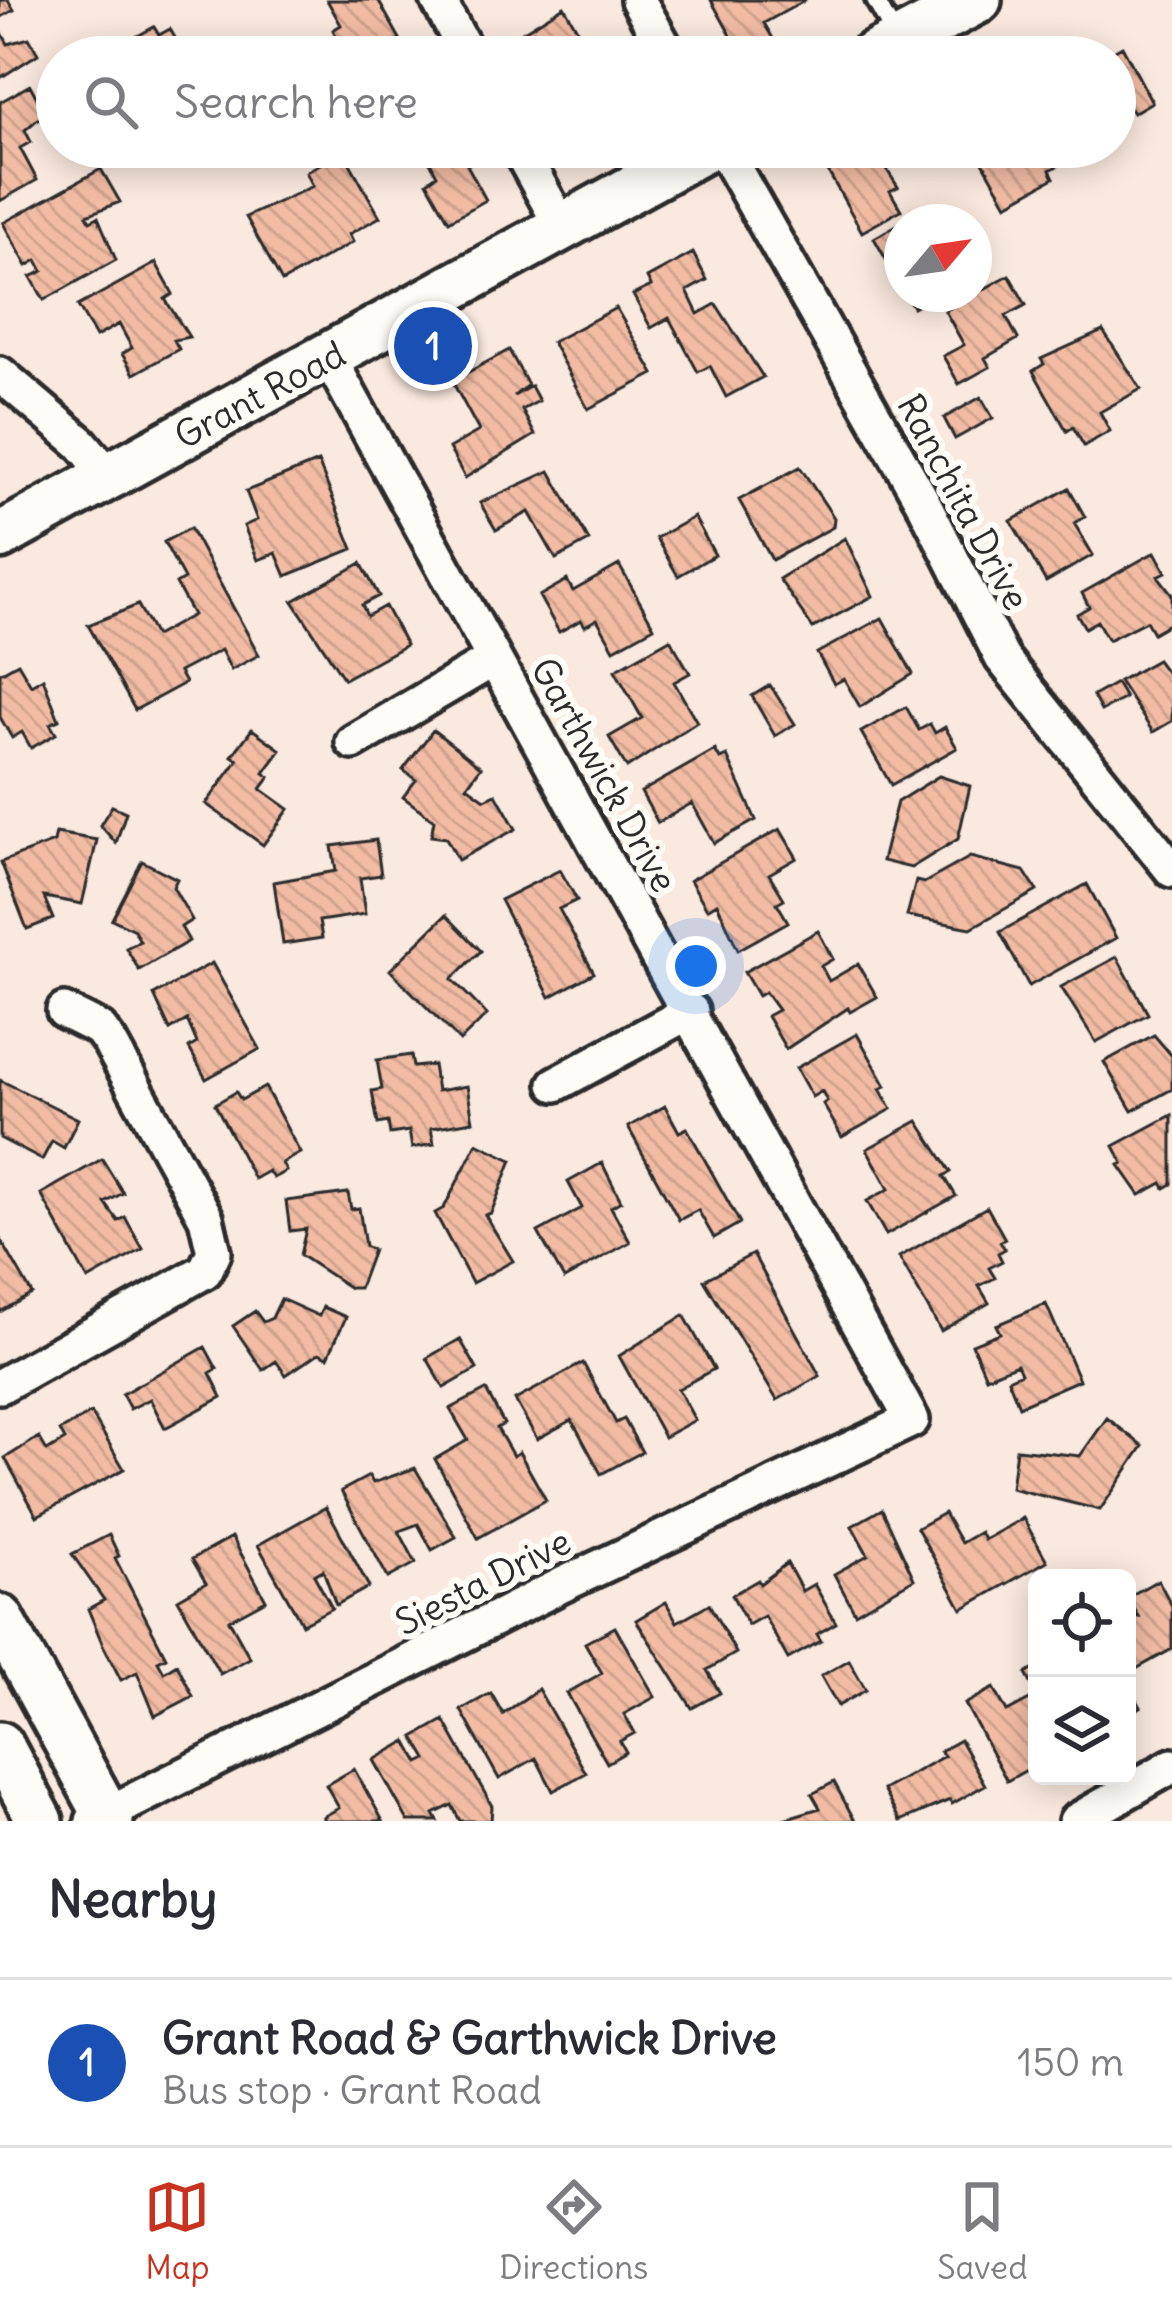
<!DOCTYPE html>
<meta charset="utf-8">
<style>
:root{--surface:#fff;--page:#f7f7f7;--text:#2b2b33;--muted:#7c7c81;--line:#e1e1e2;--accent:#c8321e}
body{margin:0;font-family:Delius,sans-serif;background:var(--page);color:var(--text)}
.controls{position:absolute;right:36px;bottom:36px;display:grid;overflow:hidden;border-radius:18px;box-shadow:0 6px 30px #0003}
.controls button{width:108px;height:108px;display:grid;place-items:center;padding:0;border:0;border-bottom:3px solid var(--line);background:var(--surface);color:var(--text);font:60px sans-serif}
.compass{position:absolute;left:884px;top:204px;width:108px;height:108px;border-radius:50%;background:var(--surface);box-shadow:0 6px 30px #0003;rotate:61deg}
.you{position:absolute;left:696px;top:966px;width:42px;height:42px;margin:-30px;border:9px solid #fff;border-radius:50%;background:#1a73e8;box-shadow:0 0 0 18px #1a73e833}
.badge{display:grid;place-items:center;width:78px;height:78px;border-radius:50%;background:var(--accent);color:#fff;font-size:39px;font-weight:700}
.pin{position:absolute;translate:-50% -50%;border:6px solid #fff;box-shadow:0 3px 12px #0006}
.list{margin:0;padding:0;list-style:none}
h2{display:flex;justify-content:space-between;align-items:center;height:156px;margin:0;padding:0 48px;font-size:51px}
h2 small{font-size:39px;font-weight:400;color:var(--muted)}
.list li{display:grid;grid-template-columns:78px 1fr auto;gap:36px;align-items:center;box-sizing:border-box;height:168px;padding:0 48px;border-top:3px solid var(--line)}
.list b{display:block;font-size:45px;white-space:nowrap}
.list p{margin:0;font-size:39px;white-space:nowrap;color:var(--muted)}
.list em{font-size:39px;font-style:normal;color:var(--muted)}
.icon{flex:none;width:66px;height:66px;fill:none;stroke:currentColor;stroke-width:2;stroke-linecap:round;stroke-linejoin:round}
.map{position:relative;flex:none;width:1172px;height:1821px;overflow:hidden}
.search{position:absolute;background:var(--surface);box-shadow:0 6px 30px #0003;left:36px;right:36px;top:36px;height:132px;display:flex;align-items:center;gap:30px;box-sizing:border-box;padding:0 42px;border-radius:66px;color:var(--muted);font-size:45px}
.sheet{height:324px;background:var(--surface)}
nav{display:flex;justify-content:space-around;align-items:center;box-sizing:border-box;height:168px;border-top:3px solid var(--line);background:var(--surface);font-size:33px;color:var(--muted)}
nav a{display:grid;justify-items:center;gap:6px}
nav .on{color:var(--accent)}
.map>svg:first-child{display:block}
.building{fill:url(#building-back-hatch);stroke:#2b2b2b;stroke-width:3}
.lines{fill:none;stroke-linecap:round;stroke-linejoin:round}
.service-casing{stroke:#2b2b2b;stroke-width:26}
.minor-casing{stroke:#2b2b2b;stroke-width:42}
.secondary-casing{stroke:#2b2b2b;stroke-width:54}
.service{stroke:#fdfcf7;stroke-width:16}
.minor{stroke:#fdfcf7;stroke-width:33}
.secondary{stroke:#fdfcf7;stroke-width:45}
.labels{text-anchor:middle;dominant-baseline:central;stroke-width:12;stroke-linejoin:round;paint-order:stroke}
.street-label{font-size:36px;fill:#2b2b2b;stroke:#fdfcf7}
</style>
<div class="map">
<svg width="1172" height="1821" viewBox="0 0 1172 1821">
<defs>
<pattern id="building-back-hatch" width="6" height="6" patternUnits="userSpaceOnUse" patternTransform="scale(3)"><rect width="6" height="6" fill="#f2bca4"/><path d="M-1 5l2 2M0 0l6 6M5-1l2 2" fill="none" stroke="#d0a28d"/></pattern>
</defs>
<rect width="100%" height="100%" fill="#fae9de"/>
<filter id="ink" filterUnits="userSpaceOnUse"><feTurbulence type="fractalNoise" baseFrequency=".00833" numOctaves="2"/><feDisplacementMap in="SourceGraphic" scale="24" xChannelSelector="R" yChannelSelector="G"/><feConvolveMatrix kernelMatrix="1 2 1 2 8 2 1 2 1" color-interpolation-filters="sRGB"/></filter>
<g filter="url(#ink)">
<path class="building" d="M0,0h8l6,10 -14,8z
M327,0h51l22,39 -33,18h-19l-15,-27 8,-5z
M711,0h95l-42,23 11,19 -26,15h-6z
M564,6l23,41 -9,5 3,5h-59l-11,-18z
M154,27l5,8 11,-6 16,28h-55l-8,-13z
M0,29l8,15 21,-6 9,16 -38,24z
M1122,46l30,56 -19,11 -18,-25v-31h-12z
M30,85l15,28 -20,17 6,12 -11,6 17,32 -37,21v-99z
M422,147h42l9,15 -6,3 19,35 -37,21 -22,-39 10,-7z
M864,147h39l6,10 -22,13 11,17 -8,4 11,19 -39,22 -36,-64z
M1064,147l7,12 -21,11 4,8 -47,26 -32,-56z
M343,151l37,66 -31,17 4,8 -71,40 -36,-65 67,-31 -7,-14z
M101,169l19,33 -33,13 3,6 8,-4 18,43 -72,40 -13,-23 12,-6 -6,-11 -10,6 -24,-43z
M923,211l6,11h-26z
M902,222v66l-28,-50z
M693,253l14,27 -20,11 11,23 18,-10 47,73 -37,20 -16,-31 -12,6 -29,-54 -18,10 -18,-33 18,-9 -4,-8z
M156,263l17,31 -8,5 24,38 -15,3 5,9 -45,25 -12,-20 10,-6 -13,-24 -23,13 -18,-31z
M1009,275l17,30 -20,11 12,23 -33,19 5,9 -31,17 -16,-28 21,-11 -19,-34z
M905,294h31l-23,13z
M616,308l38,66 -66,35 -36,-67z
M1103,331l38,58 -41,23 10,19 -26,15 -11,-19 -6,4 -34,-60 11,-7 -3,-5z
M509,350l19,35 -14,11 17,-10 8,15 -17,9 13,25 -70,43 -16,-30 30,-17 -27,-50z
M981,397l12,21 -38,21 -11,-21z
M318,462l35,87 -67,27 -10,-23 -18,7 -14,-34 13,-6 -11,-29z
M800,467l34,51 -1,9 -61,33 -33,-60z
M550,471l39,70 -33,18 -27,-47 -33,18 -16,-27z
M1069,488l16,29 -11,6 19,32 -47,27 -35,-61z
M694,517l21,38 -37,21 -22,-38z
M190,528l69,127 -28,15 -10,-20 -42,22 6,11 -50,27 -47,-85 50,-20 17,31 38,-21 -17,-31 8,-5 -20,-37z
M845,538l28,58 -60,32 -34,-49z
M1155,552l11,20 -8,4 14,18v28l-19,11 -7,-12 -38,19 -11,-19 -12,7 -8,-14 12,-7 -7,-14z
M361,563l18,33 -17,9 5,11 18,-10 21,39 -62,34 -51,-78z
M619,565l35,62 -40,22 -17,-30 -12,7 -4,-6 -22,12 -20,-36 28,-16 6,11z
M882,618l31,56 -53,33 -16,-28 -10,5 -17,-31z
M670,639l20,34 -16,9 23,40 -70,46 -18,-31 33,-19 -27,-48z
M1157,660l15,20v41l-19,11 -34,-51z
M18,663l13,22 12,-7 16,42 -9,4 6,10 -25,14 -9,-16 -10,6 -12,-21v-44z
M1116,683l9,15 -24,13 -8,-15z
M770,685l25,39 -20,12 -23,-40z
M906,707l13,23 11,-6 5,9 10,-6 12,21 -66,37 -30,-53z
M252,729l29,21 -17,23 6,4 -9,12 28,20 -26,36 -57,-41 32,-44 -6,-4z
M433,730l48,37 -14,19 18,13 11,-5 20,35 -58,31 -12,-22 -15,-2 3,-16 -31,-23 13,-17 -13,-10z
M715,750l5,9 7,-3 29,64 -42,23 -22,-40 -34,20 -17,-31z
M939,776l31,10 -12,53 -47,29 -29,-7 15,-59z
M112,806l14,6 -10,31 -16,-18z
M780,829l17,29 -28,16 15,25 -7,4 11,19 -50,28 -21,-47 -10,6 -17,-29z
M56,833l41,7 -15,64 -38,-7 9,22 -26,10 -26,-67 53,-20z
M376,840l5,35 -21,3 5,36 -46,7 3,17 -39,6 -9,-62 62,-11 -4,-25z
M970,857l54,14 13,20 -66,37 -64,-12 9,-35 8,2z
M142,861l35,18 -4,8 19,33 -11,7 8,14 -50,29 -13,-22 14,-7 -6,-11 -22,-11z
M560,870l17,30 -18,9 35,64 -44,24 -50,-97z
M1087,884l29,54 -87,48 -29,-54z
M446,915l35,36 -29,28 35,36 -27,26 -70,-71z
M818,931l15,28 -12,7 8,15 29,-17 19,33 -27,15 -2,-4 -62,41 -19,-33 11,-6 -13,-18 -7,4 -14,-24z
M1117,957l31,57 -52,28 -35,-55z
M212,963l48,86 -54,30 -17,-31 8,-5 -10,-23 -17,10 -16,-35z
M857,1034l29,52 -6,3 12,20 -50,28 -19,-33 4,-3 -5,-10 -10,6 -16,-29z
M1154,1035l18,21v33l-40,22 -28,-49z
M411,1055l2,12 20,-2 4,26 30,-5 6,35 -42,7 3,16 -22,4 -3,-17 -19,3 -2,-12 -10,2 -6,-33 10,-2 -5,-29z
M0,1080l78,39 -14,29 -12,-7 -10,19 -42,-22z
M265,1087l35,66 -18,10 4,8 -13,7 -5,-7 -14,8 -39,-75 21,-12 5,8z
M665,1106l14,26 8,-4 53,95 -26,15 -16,-28 -19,10 -51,-93z
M1172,1115v69l-7,4 -3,-5 -22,12 -21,-30 4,-2 -9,-17z
M918,1121l33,51 -7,4 12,20 -70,39 -19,-34 22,-12 -22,-40z
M477,1143l35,17 -21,53 -6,2 28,46 -41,22 -37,-70 9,-5z
M102,1159l21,34 -18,10 13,18 7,-4 18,32 -55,31 -47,-86z
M602,1163l19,38 -10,6 19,35 -66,37 -26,-47 44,-24 -14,-26z
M348,1193l3,16 8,-1 6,38 8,4 -14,38h-9l-50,-33 6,-26 -16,2 -4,-30z
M987,1207l18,32 -5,3 5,7 -7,4 4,8 -13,7 6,10 -16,8 10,17 -48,28 -42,-74z
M1,1240l31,54 -32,18v-71z
M753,1254l67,122 -43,24 -73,-120z
M281,1299l38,17 4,-9 23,10 -18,40 -9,-4 -33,22 -10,-14 -13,9 -30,-44 22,-15 8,11 9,-4z
M1046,1304l33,76 -60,26 -11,-27 13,-6 -4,-9 -31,13 -14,-33 28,-11 -4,-8z
M684,1315l30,54 -36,20 17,31 -31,17 -45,-81z
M460,1339l17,30 -33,19 -17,-30z
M205,1347l12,22 -7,4 12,24 -57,31 -15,-29 -20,10 -8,-15z
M583,1363l33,60 8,-4 18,33 -41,22 -29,-54 -35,19 -22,-39z
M486,1390l18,34 -7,4 16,28 6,-4 27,48 -68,38 -43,-79 33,-19 -18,-31z
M91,1413l33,56 -87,47 -32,-58 34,-21 8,14 18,-11 -5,-9z
M1107,1418l36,28 -43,64 -89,-22 5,-39 64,7z
M415,1468l41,69 -24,13 -14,-26 -19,7 17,32 -28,15 -47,-87 28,-15 4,7z
M326,1507l43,80 -33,18 -13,-35 -9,5 18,33 -30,16 -44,-79z
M882,1509l32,70 -59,34 -21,-39 34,-19 -16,-29z
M944,1513l17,30 19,-11 4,8 39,-22 24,43 -85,48 -45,-81z
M109,1535l10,21 -4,2 51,99 -8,4 6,11 13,-8 16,32 -38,20 -18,-44 -16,8 -18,-35 -15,-36 16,-9 -32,-46z
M232,1537l34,63 -37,20 21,38 -30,16 -42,-75 28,-16 -14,-24z
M787,1563l15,28 12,-7 22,39 -19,11 4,7 -33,18 -24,-43 -16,9 -16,-30 26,-15 2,4z
M1158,1580l14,26v43l-45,25v-59l12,2 -11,-20z
M666,1602l11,20 32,-18 27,49 -29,17 13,23 -28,15 -56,-88z
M615,1627l40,70 -31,17 11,19 -15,8 6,11 -19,11 -40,-70 35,-20 -17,-30z
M849,1660l17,30 -28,16 -17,-30z
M1037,1667v27l-11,-20z
M1127,1683l14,24 -14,8z
M994,1688l13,24 30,-16v51l-5,3 5,14 -30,17 -42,-77z
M538,1689l48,84 -33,18 -17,-33 -37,21 -38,-69 30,-17 12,21z
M444,1720l48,86 -1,15h-31l-8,-16 -18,9 4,7h-30l-34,-61 33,-19 12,22 8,-4 -13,-22z
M960,1740l25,45 -33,19 -2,-4 -50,21 -17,-31 61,-34 -4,-5z
M354,1769l29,52h-57l-3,-4 16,-9 -13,-23z
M834,1782l21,39h-78l43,-13 -8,-14z"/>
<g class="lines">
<defs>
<path id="service" d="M875,0l23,41"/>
<path id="minor" d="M438,0l31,57
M638,0l32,57
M518,147l44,80
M722,147l202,357 78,154 170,212
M0,374l81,69 28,33
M353,742l141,-83
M556,1084l135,-73
M0,1386l205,-115 9,-19 -8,-34 -96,-175 -10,-14 -36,-18
M93,1821l469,-236 350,-165 -583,-1062
M1076,1821l96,-55"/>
<path id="secondary" d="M870,57l108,-57
M0,536l708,-389
M0,1618l110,203
M0,1745l40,76"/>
</defs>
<use href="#service" class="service-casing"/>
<use href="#minor" class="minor-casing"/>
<use href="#secondary" class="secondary-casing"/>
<use href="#service" class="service"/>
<use href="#minor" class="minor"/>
<use href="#secondary" class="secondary"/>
</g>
</g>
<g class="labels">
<g class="street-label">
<text transform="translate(260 395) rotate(-28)">Grant Road</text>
<text transform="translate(963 502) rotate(62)">Ranchita Drive</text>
<text transform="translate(604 775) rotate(61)">Garthwick Drive</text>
<text transform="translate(483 1582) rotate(-27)">Siesta Drive</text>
</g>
</g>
</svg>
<div class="controls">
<button><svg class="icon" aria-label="locate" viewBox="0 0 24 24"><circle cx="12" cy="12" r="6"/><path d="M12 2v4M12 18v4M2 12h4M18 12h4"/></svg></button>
<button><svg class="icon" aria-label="layers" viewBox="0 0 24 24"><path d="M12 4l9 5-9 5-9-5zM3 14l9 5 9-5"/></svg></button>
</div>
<svg class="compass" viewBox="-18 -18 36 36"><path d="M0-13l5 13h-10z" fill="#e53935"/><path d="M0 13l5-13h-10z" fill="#7c7c81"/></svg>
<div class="you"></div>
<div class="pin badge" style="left:433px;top:346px;background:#1a4fb4">1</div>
<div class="search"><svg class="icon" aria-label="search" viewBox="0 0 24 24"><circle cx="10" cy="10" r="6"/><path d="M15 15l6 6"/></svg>Search here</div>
</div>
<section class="sheet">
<h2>Nearby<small></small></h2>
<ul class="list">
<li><span class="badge" style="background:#1a4fb4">1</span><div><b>Grant Road &amp; Garthwick Drive</b><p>Bus stop · Grant Road</p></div><em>150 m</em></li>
</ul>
</section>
<nav>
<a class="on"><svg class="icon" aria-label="map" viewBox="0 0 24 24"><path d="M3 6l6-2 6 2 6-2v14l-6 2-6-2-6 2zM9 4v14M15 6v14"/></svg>Map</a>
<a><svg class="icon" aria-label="directions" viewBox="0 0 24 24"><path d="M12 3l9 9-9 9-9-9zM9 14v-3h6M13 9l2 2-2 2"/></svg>Directions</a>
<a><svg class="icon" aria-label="saved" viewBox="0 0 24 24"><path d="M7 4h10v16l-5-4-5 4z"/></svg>Saved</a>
</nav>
